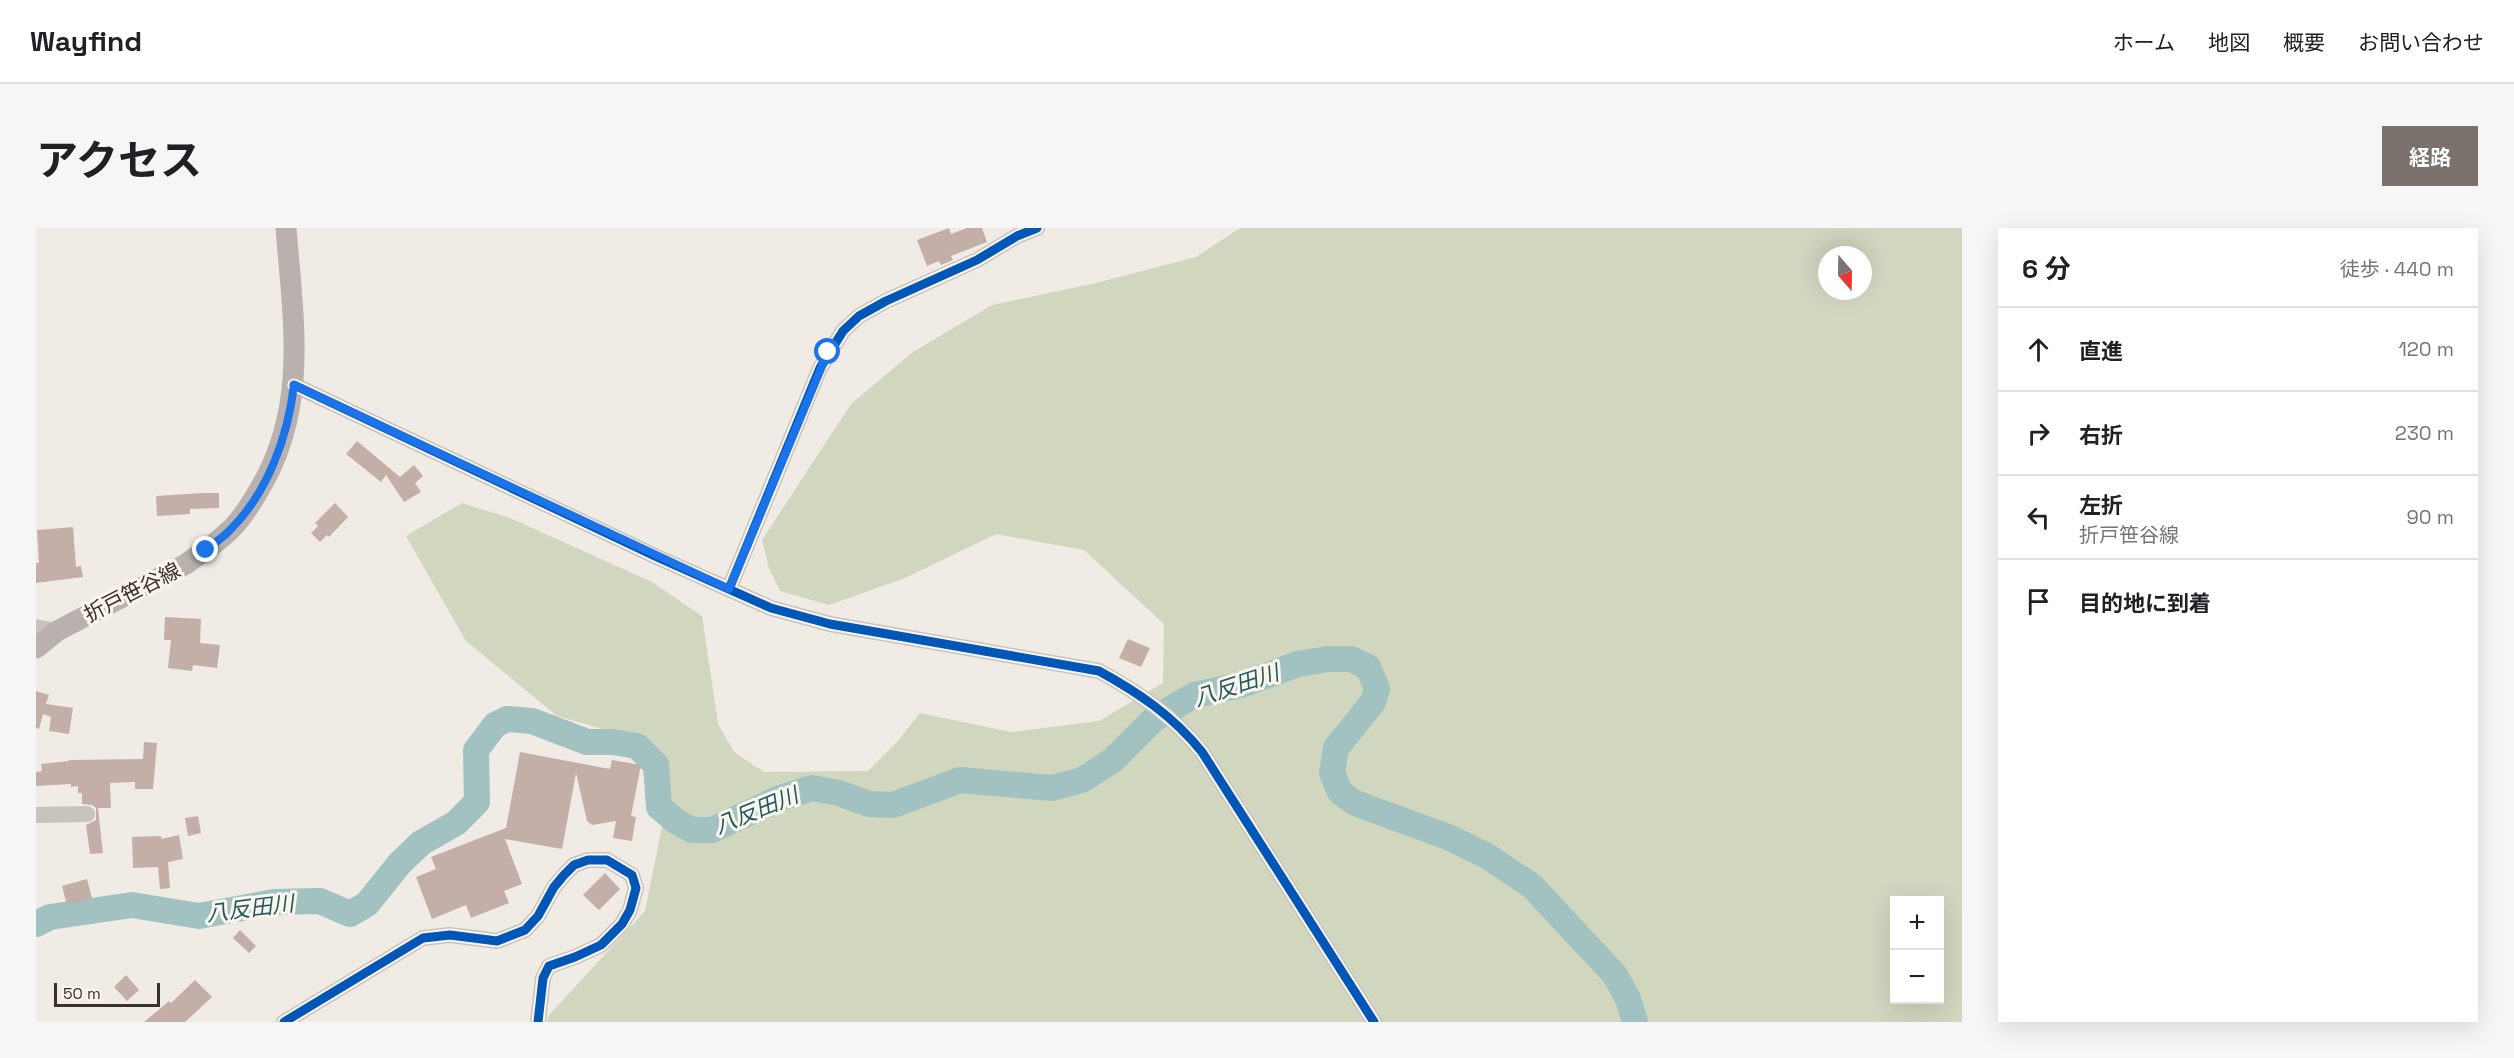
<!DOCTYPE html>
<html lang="ja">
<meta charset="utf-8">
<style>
:root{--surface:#fff;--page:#f6f6f6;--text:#202124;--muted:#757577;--line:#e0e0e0;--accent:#7a716c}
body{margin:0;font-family:"Space Grotesk","Noto Sans JP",sans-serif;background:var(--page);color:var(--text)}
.controls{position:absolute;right:18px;bottom:18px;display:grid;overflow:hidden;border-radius:0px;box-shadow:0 6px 24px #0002}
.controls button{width:54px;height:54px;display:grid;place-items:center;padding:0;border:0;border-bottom:2px solid var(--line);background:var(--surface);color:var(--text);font:30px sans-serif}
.compass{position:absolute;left:1782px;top:18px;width:54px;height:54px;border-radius:50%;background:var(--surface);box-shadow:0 6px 24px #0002;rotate:160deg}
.scale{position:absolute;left:18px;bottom:15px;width:106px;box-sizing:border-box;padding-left:6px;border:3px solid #3b302b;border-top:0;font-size:16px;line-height:21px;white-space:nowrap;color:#3b302b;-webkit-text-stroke:4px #fbf5ee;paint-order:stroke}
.stop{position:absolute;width:18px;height:18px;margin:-14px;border:4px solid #1a73e8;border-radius:50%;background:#fff}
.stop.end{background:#1a73e8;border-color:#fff;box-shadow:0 2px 6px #0008}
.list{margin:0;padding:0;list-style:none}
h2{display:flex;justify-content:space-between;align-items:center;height:78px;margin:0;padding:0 24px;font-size:26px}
h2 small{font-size:20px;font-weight:400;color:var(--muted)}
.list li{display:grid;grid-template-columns:39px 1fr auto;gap:18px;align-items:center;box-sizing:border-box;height:84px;padding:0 24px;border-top:2px solid var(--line)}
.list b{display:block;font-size:22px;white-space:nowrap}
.list p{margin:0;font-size:20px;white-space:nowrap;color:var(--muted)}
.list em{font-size:20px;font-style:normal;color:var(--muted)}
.icon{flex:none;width:33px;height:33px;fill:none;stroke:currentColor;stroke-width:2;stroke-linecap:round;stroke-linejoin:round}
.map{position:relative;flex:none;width:1926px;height:794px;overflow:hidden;border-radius:0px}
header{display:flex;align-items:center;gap:36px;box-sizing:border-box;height:84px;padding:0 30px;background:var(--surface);border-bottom:2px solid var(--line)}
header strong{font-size:28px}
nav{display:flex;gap:33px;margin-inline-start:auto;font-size:21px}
.intro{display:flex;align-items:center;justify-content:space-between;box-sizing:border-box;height:144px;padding:0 36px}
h1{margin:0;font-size:42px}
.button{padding:15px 27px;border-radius:0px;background:var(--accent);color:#fff;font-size:21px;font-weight:700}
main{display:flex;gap:36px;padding:0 36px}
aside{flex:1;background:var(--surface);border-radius:0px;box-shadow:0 6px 24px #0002}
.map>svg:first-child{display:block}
.green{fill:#d1d6bf;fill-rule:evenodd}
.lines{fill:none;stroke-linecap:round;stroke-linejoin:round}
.river{stroke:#a1c2c1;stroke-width:26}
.building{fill:#c3afa7}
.minor{stroke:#c9c3be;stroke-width:16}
.major{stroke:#b8b1ad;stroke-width:21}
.cycleway-casing{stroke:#fbf5ee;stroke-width:13}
.cycleway{stroke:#0057b8;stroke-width:9}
.route{stroke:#1a73e8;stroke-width:8}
.labels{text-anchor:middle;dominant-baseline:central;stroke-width:6;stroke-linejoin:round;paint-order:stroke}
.street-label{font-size:21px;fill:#3b302b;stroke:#fbf5ee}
.water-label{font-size:22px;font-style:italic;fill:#1f5a5e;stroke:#fbf5ee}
</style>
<header>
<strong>Wayfind</strong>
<nav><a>ホーム</a><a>地図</a><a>概要</a><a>お問い合わせ</a></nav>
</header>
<div class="intro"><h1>アクセス</h1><a class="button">経路</a></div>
<main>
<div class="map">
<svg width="1926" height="794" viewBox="0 0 1926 794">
<rect width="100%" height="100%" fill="#f0ebe5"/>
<path class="green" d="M1204,0h722v794h-1415l2,-7 96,-104 20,-99 -20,-71 -88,-25 -91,-75 -60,-105 56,-33 48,15 142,64 50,34 16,108 16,28 30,20 104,-1 29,-29 23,-29 91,19 88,-11 64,-38 1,-59 -80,-74 -88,-16 -91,44 -76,27 -49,-14 -11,-23 -7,-28 89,-136 62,-52 79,-47 104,-22 100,-26zM1791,27h36v36h-36zM1858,672h46v100h-46z"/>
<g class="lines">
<path class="river" d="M0,696l14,-7 82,-12 67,11 75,-14 46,-1 30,13 17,-10 33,-41 21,-20 35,-20 21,-21 -1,-52 19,-25 12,-6 25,2 55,21h26l24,4 19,19 3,42 18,15 15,8h20l68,-32 32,-10 27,5 30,11 24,1 67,-25 92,8 30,-8 31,-20 41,-41 40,-24 47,-10 57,-21 30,-5h23l17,8 9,22 -4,13 -37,46 -4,25 8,19 15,11 93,34 39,19 45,30 83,89 13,24 7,23"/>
</g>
<path class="building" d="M913,0l2,6 16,-6h15l5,14 -36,14 2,4 -12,5 -2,-4 -12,5 -10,-26z
M321,213l43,36 14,-12 9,11 -8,7 6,9 -17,10 -18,-27 -5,7 -35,-28z
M167,265h16v15l-29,1v5l-33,2 -1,-20z
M299,275l13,14 -19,20 -2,-2 -7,7 -9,-9 7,-7 -3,-3z
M37,299l3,40 5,-1 2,11 -47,6v-20h3l-2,-33z
M129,389l36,2 -1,24 20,2 -3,23 -24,-3 -1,6 -24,-3 3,-28h-7z
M1092,411l22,9 -9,19 -22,-9z
M0,463l13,4 -3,9 27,4 -4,26 -20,-3 2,-14 -8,-3 -4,15 -3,-1z
M108,514l13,1 -4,46h-18v-7l-25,1 1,25h-13l5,45 -13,1 -4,-29 10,-5v-12l-4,-3 -10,-1v-11h-4v-7l-7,1v-3l-35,2v-14l6,-1 -1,-7 28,-3v-1l74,-1z
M484,524l90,17 2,-9 29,5 -10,51 5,1 -4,24 -19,-3 3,-17 -24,4 -5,-4 -11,-48 -14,76 -57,-10 17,45 -18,7 5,12 -38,15 -5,-13 -34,14 -16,-42 20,-8 -5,-12 75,-29z
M162,588l3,17 -13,3 -3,-18z
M143,607l4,24 -15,3 2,26 -10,1 -2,-22 -25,1 -1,-31 29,-1v3z
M569,645l15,16 -21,21 -16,-15z
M51,651l5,19 -25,7 -5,-19z
M204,702l16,16 -7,7 -16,-15z
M90,747l13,15 -12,11 -13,-14z
M159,752l17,17 -27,25h-41l25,-21 2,2z"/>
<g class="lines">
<path class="minor" d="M258,157l363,172 114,51 59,16 269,47c40,22 74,45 103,81l172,270
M693,361l91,-221 23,-37 16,-15 27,-15 91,-41 40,-24 20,-8
M0,399l21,4
M0,587l51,-1
M248,794l139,-84 27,-3 47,6 28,-11 13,-14 16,-29 10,-12 10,-10 14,-5h19l25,15 4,13 -6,22 -8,14 -21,21 -26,12 -26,9 -6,12 -5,44"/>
<path class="major" d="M0,420l21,-17 129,-67c15,-11 31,-21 44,-34 12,-11 21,-26 29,-40 50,-82 34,-171 27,-262"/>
<defs>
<path id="cycleway" d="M258,157l363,172 114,51 59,16 269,47c40,22 74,45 103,81l172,270
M693,361l91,-221 23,-37 16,-15 27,-15 91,-41 40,-24 20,-8
M248,794l139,-84 27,-3 47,6 28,-11 13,-14 16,-29 10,-12 10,-10 14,-5h19l25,15 4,13 -6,22 -8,14 -21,21 -26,12 -26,9 -6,12 -5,44"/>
</defs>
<use href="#cycleway" class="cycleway-casing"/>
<use href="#cycleway" class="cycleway"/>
</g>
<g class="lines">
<path class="route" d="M170,322c8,-7 18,-13 25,-21 37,-37 57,-93 63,-144l435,204 99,-237"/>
</g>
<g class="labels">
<g class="street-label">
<text transform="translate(96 364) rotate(-27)">折戸笹谷線</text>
</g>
<g class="water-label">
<text transform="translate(1200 457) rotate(-18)">八反田川</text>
<text transform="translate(720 582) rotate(-22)">八反田川</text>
<text transform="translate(214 680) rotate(-7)">八反田川</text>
</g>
</g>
</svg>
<div class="controls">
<button>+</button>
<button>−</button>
</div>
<svg class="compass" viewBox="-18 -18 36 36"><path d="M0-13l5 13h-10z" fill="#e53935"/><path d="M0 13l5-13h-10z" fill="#757577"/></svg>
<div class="scale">50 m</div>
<div class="stop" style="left:792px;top:124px"></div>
<div class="stop end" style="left:170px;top:322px"></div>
</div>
<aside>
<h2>6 分<small>徒歩 · 440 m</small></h2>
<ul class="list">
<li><svg class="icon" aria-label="ahead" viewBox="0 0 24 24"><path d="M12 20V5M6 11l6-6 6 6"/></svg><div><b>直進</b></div><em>120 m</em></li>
<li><svg class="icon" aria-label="right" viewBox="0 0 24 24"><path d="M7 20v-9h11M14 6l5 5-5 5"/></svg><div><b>右折</b></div><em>230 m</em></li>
<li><svg class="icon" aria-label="left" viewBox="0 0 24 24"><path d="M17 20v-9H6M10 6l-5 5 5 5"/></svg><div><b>左折</b><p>折戸笹谷線</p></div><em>90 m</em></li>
<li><svg class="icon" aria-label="arrive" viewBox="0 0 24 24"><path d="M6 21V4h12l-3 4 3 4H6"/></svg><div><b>目的地に到着</b></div></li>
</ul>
</aside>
</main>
